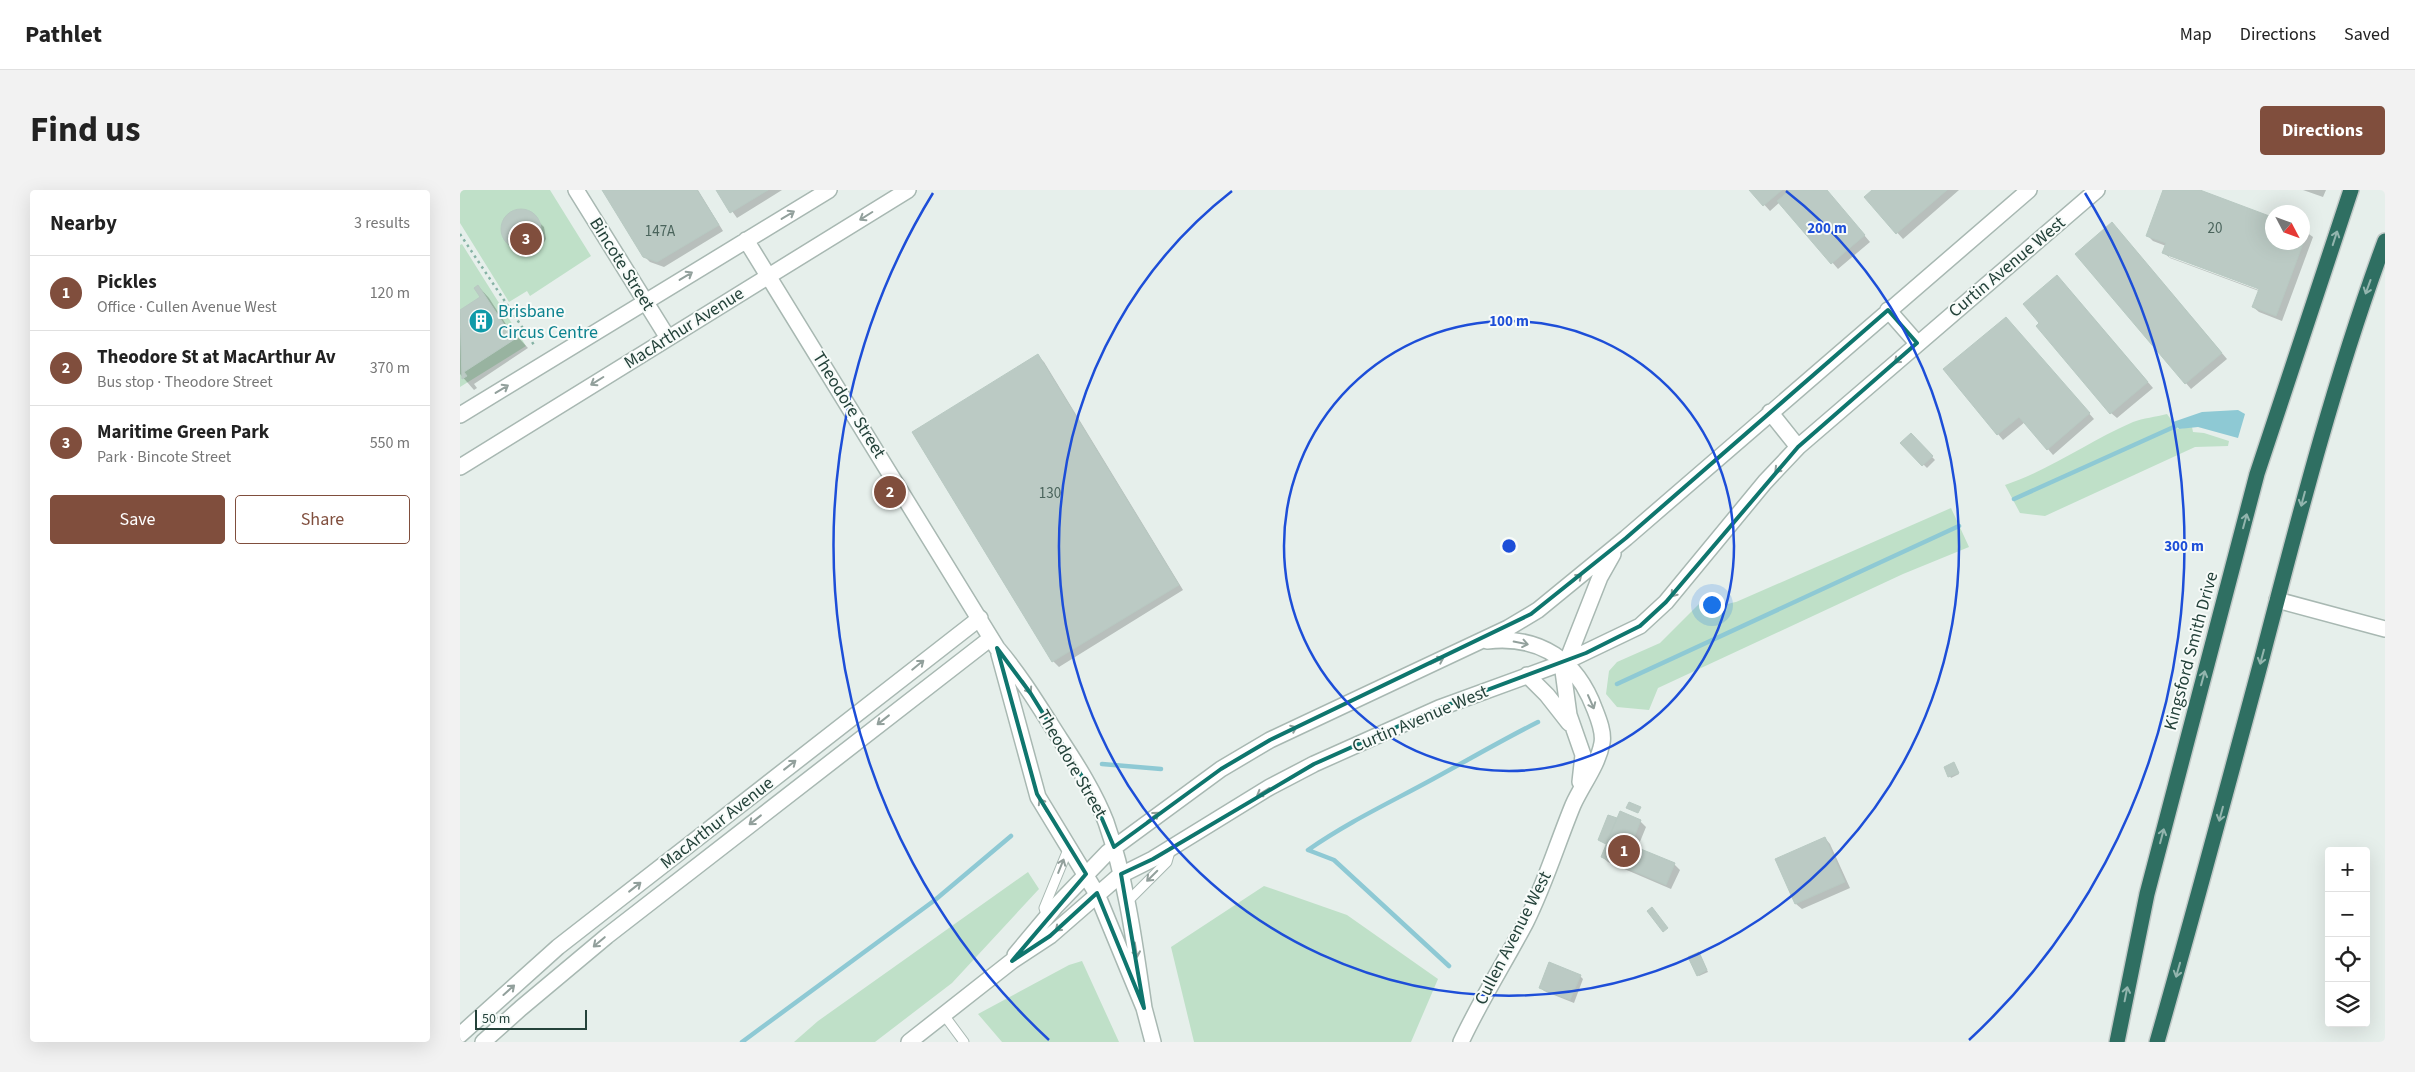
<!DOCTYPE html>
<meta charset="utf-8">
<style>
:root{--surface:#fff;--page:#f2f2f2;--text:#222;--muted:#767676;--line:#e0e0e0;--accent:#804e3d}
body{margin:0;font-family:"Source Sans 3",sans-serif;background:var(--page);color:var(--text)}
.controls{position:absolute;right:15px;bottom:15px;display:grid;overflow:hidden;border-radius:5px;box-shadow:0 5px 20px #0002}
.controls button{width:45px;height:45px;display:grid;place-items:center;padding:0;border:0;border-bottom:1px solid var(--line);background:var(--surface);color:var(--text);font:25px sans-serif}
.compass{position:absolute;left:1805px;top:15px;width:45px;height:45px;border-radius:50%;background:var(--surface);box-shadow:0 5px 20px #0002;rotate:131deg}
.scale{position:absolute;left:15px;bottom:12px;width:112px;box-sizing:border-box;padding-left:5px;border:2px solid #24423a;border-top:0;font-size:14px;line-height:18px;white-space:nowrap;color:#24423a;-webkit-text-stroke:4px #f7fbf9;paint-order:stroke}
.you{position:absolute;left:1251px;top:414px;width:18px;height:18px;margin:-12px;border:4px solid #fff;border-radius:50%;background:#1a73e8;box-shadow:0 0 0 8px #1a73e833}
.badge{display:grid;place-items:center;width:32px;height:32px;border-radius:50%;background:var(--accent);color:#fff;font-size:16px;font-weight:700}
.pin{position:absolute;translate:-50% -50%;border:2px solid #fff;box-shadow:0 1px 5px #0006}
.list{margin:0;padding:0;list-style:none}
h2{display:flex;justify-content:space-between;align-items:center;height:65px;margin:0;padding:0 20px;font-size:21px}
h2 small{font-size:16px;font-weight:400;color:var(--muted)}
.list li{display:grid;grid-template-columns:32px 1fr auto;gap:15px;align-items:center;box-sizing:border-box;height:75px;padding:0 20px;border-top:1px solid var(--line)}
.list b{display:block;font-size:19px;white-space:nowrap}
.list p{margin:0;font-size:16px;white-space:nowrap;color:var(--muted)}
.list em{font-size:16px;font-style:normal;color:var(--muted)}
.actions{display:flex;gap:10px;padding:15px 20px}
.actions a{flex:1;padding:11px 0;border:1px solid var(--accent);border-radius:5px;text-align:center;font-size:18px;color:var(--accent)}
.actions .main{background:var(--accent);color:#fff}
.icon{flex:none;width:28px;height:28px;fill:none;stroke:currentColor;stroke-width:2;stroke-linecap:round;stroke-linejoin:round}
.map{position:relative;flex:none;width:1925px;height:852px;overflow:hidden;border-radius:5px}
header{display:flex;align-items:center;gap:30px;box-sizing:border-box;height:70px;padding:0 25px;background:var(--surface);border-bottom:1px solid var(--line)}
header strong{font-size:24px}
nav{display:flex;gap:28px;margin-inline-start:auto;font-size:18px}
.intro{display:flex;align-items:center;justify-content:space-between;box-sizing:border-box;height:120px;padding:0 30px}
h1{margin:0;font-size:35px}
.button{padding:12px 22px;border-radius:5px;background:var(--accent);color:#fff;font-size:18px;font-weight:700}
main{display:flex;gap:30px;padding:0 30px}
aside{flex:1;background:var(--surface);border-radius:5px;box-shadow:0 5px 20px #0002}
.map>svg:first-child{display:block}
.green{fill:#bfe0c8}
.water{fill:#8ec9d4}
.shadow{fill:#0003;fill-rule:evenodd}
.lines{fill:none;stroke-linecap:round;stroke-linejoin:round}
.stream{stroke:#8ec9d4;stroke-width:4.5}
.building{fill:#bbcac4;stroke:#b8c9c2}
.lane-casing{stroke:#a8b8b2;stroke-width:11}
.street-casing{stroke:#a8b8b2;stroke-width:18}
.highway-casing{stroke:#c2cac8;stroke-width:18}
.path{stroke:#86b3a5;stroke-width:2.5;stroke-dasharray:2.5 4;stroke-linecap:butt}
.lane{stroke:#fff;stroke-width:9}
.street{stroke:#fff;stroke-width:15}
.highway{stroke:#2f6f62;stroke-width:15}
.oneway{stroke:#92a09c}
.oneway2{stroke:#93b5ae}
.marked{fill:none;stroke:#0f766e;stroke-width:4;stroke-linejoin:round}
.ring{fill:none;stroke:#1d4ed8;stroke-width:2.5}
.labels{text-anchor:middle;dominant-baseline:central;stroke-width:4;stroke-linejoin:round;paint-order:stroke}
.number-label{font-size:15px;fill:#4a645c}
.street-label{font-size:18px;fill:#24423a;stroke:#f7fbf9}
.culture-label{font-size:18px;fill:#0d838f;stroke:#f7fbf9;text-anchor:start}
.centre{fill:#1d4ed8;stroke:#f7fbf9;stroke-width:2.5}
.ring-label{font-size:15px;text-anchor:middle;font-weight:bold;fill:#1d4ed8;stroke:#f7fbf9;stroke-width:4;stroke-linejoin:round;paint-order:stroke}
</style>
<header>
<strong>Pathlet</strong>
<nav><a>Map</a><a>Directions</a><a>Saved</a></nav>
</header>
<div class="intro"><h1>Find us</h1><a class="button">Directions</a></div>
<main>
<aside>
<h2>Nearby<small>3 results</small></h2>
<ul class="list">
<li><span class="badge">1</span><div><b>Pickles</b><p>Office · Cullen Avenue West</p></div><em>120 m</em></li>
<li><span class="badge">2</span><div><b>Theodore St at MacArthur Av</b><p>Bus stop · Theodore Street</p></div><em>370 m</em></li>
<li><span class="badge">3</span><div><b>Maritime Green Park</b><p>Park · Bincote Street</p></div><em>550 m</em></li>
</ul>
<div class="actions"><a class="main">Save</a><a>Share</a></div>
</aside>
<div class="map">
<svg width="1925" height="852" viewBox="0 0 1925 852">
<rect width="100%" height="100%" fill="#e6efeb"/>
<path class="green" d="M0,0h90l41,66 -61,40 -3,-5 -18,11 -49,-79z
M2,54l64,102 -66,41v-142z
M1707,224l11,15 14,-2 1,5 11,1 25,8 -1,5 -33,1 -150,69 -25,-3 -15,-28c45,-15 84,-44 128,-63 10,-4 23,-5 34,-8z
M1491,318l18,39 -66,27 -245,114 -9,22 -32,-3 -11,-13 3,-23 8,-9 43,-19 41,-41c9,10 24,2 35,0z
M568,682l11,17 -87,94 -77,59h-81l24,-21z
M804,696l83,29 91,64 -27,63h-217l-23,-95z
M622,771l37,81h-117l-24,-28 91,-49z"/>
<path class="water" d="M1778,220l7,4 -7,24 -40,-11 -19,2 -6,-7 29,-10z"/>
<path class="shadow" d="M143,0h95l25,41 -59,36 -14,-5 -6,-6z
M257,0h65l-45,28z
M1291,0h75l44,52 -32,27 -58,-67 -10,9z
M1414,0h85l-56,49 -37,-41z
M1705,0h32l75,28v24h30v-13l11,8 -31,84 -23,-9 -6,-5 6,-16 -89,-33 -6,-5 2,-7 -13,-5 -5,-5zM1709,64l96,36 -1,2 -95,-35z
M1843,0h23l-3,7z
M62,21l6,1 16,15 2,12 -6,11 -5,3 -12,1 -6,-2 -14,-16v-12l8,-10z
M1657,39l110,130 -36,30 -115,-135z
M1603,93l90,105 -36,30 -6,-5z
M18,96l11,12 24,37 2,-1 13,14 -54,36 3,4 -3,2 -14,-16v-62l21,-14z
M1551,134l83,95 -41,36 -28,-33 -22,18 -5,-6z
M578,166l6,6 139,228 -124,77 -6,-6 -139,-229z
M1451,245l24,25 -8,8 -25,-25z
M1495,575l4,9 -8,4 -5,-10z
M1156,630l24,1 6,6 -9,22 37,15 6,6 -9,19 -63,-27 -6,-5 5,-13 -6,-3z
M1365,648l5,6 20,44 -48,21 -6,-5 -19,-44z
M1240,765l8,17 -9,4 -1,-1z
M1120,786l3,3 -9,24 -30,-12 -4,-4z"/>
<g class="lines">
<path class="stream" d="M1554,309l162,-73
M1157,494l342,-158
M642,574l59,5
M848,660c40,-28 83,-48 125,-71 35,-19 69,-39 105,-57
M848,660l26,10 115,106
M282,852l193,-142 76,-64"/>
</g>
<path class="building" d="M142,0h95l22,35 -62,37 -14,-5z
M256,0h52l-38,23z
M1289,0h33l-19,16z
M1330,0h37l38,45 -34,29 -54,-63z
M1412,0h75l-51,44 -32,-37z
M1703,0h37l72,27v25h30v-14l6,2 -32,86 -24,-9 7,-18 -97,-36 4,-10 -20,-7z
M41 39a20 20 0 1 1 40 0a20 20 0 1 1-40 0Z
M1652,32l110,131 -37,31 -110,-130z
M1597,85l91,107 -38,32 -74,-88 3,-3 -16,-19z
M18,95l33,50 4,-3 3,5 -54,35 3,4 -5,3 -2,-69 20,-13 -6,-9z
M1546,127l84,96 -43,37 -28,-33 -22,18 -54,-66z
M578,164l141,231 -127,77 -140,-230z
M1451,243l22,23 -11,10 -22,-23z
M1494,572l5,11 -11,4 -4,-10z
M1169,612l12,5 -3,6 -12,-5z
M1160,621l21,9 -10,25 44,18 -9,22 -65,-28z
M1148,625l9,3 -11,26 -8,-4z
M1365,647l20,45 -50,22 -20,-45z
M1192,717l16,21 -5,4 -16,-21z
M1239,762l8,18 -10,6 -9,-19z
M1089,772l32,13 -11,25 -31,-12z"/>
<g class="lines">
<defs>
<path id="lane" d="M667,712l40,-40 4,-14
M587,728l-3,-10 25,-61
M484,825l20,27"/>
<path id="street" d="M116,0l92,148
M286,50l251,408c24,28 43,60 63,91 17,26 35,54 46,83 21,60 29,124 38,186
M1428,120l29,33
M1310,222l28,35
M0,225l369,-225
M0,277l448,-277
M1817,410l108,29
M539,464l39,143 59,97 47,114 9,34
M1067,485l20,20 22,28
M1120,592l3,-27 -14,-40 -6,-44 37,-94 13,-23
M555,765l41,-49 52,-54 113,-83 49,-29 238,-112 30,-18 88,-72 403,-348
M0,845l98,-88 422,-329
M23,852l38,-34 86,-72 384,-298
M449,852l103,-81 38,-25 69,-60 34,-17 117,-72 44,-23 125,-56 126,-46 75,-36 26,-24 99,-120 33,-35 299,-257
M1001,852c19,-41 44,-80 65,-120 19,-38 31,-78 47,-117 9,-20 25,-40 29,-62 2,-10 -3,-23 -7,-33 -18,-49 -54,-75 -108,-69"/>
<path id="highway" d="M1657,852l30,-148 110,-420 94,-284
M1697,852c36,-126 70,-253 104,-380 37,-142 73,-283 124,-421"/>
</defs>
<use href="#lane" class="lane-casing"/>
<use href="#street" class="street-casing"/>
<use href="#highway" class="highway-casing"/>
<path class="path" d="M0,44l74,111"/>
<use href="#lane" class="lane"/>
<use href="#street" class="street"/>
<use href="#highway" class="highway"/>
</g>
<defs><path id="oneway-shaft" d="M-6 0H5M1.5-3L5.5 0L1.5 3" fill="none" stroke-width="1.6" stroke-linecap="round" stroke-linejoin="round" transform="scale(1.25)"/></defs>
<g class="oneway">
<use href="#oneway-shaft" transform="translate(328 25) rotate(-31)"/>
<use href="#oneway-shaft" transform="translate(406 26) rotate(148)"/>
<use href="#oneway-shaft" transform="translate(226 86) rotate(-31)"/>
<use href="#oneway-shaft" transform="translate(1440 168) rotate(139)"/>
<use href="#oneway-shaft" transform="translate(137 191) rotate(148)"/>
<use href="#oneway-shaft" transform="translate(42 199) rotate(-31)"/>
<use href="#oneway-shaft" transform="translate(1320 277) rotate(133)"/>
<use href="#oneway-shaft" transform="translate(1116 389) rotate(-39)"/>
<use href="#oneway-shaft" transform="translate(1216 401) rotate(130)"/>
<use href="#oneway-shaft" transform="translate(1061 453) rotate(11)"/>
<use href="#oneway-shaft" transform="translate(977 471) rotate(-25)"/>
<use href="#oneway-shaft" transform="translate(458 475) rotate(-39)"/>
<use href="#oneway-shaft" transform="translate(567 497) rotate(56)"/>
<use href="#oneway-shaft" transform="translate(1131 512) rotate(66)"/>
<use href="#oneway-shaft" transform="translate(423 530) rotate(142)"/>
<use href="#oneway-shaft" transform="translate(830 540) rotate(-24)"/>
<use href="#oneway-shaft" transform="translate(330 575) rotate(-38)"/>
<use href="#oneway-shaft" transform="translate(803 602) rotate(148)"/>
<use href="#oneway-shaft" transform="translate(583 615) rotate(-120)"/>
<use href="#oneway-shaft" transform="translate(693 627) rotate(-38)"/>
<use href="#oneway-shaft" transform="translate(295 630) rotate(142)"/>
<use href="#oneway-shaft" transform="translate(601 676) rotate(-68)"/>
<use href="#oneway-shaft" transform="translate(692 686) rotate(135)"/>
<use href="#oneway-shaft" transform="translate(175 697) rotate(-38)"/>
<use href="#oneway-shaft" transform="translate(601 736) rotate(139)"/>
<use href="#oneway-shaft" transform="translate(139 752) rotate(140)"/>
<use href="#oneway-shaft" transform="translate(676 760) rotate(81)"/>
<use href="#oneway-shaft" transform="translate(49 800) rotate(-42)"/>
</g>
<g class="oneway2">
<use href="#oneway-shaft" transform="translate(1875 48) rotate(-72)"/>
<use href="#oneway-shaft" transform="translate(1908 97) rotate(110)"/>
<use href="#oneway-shaft" transform="translate(1843 309) rotate(105)"/>
<use href="#oneway-shaft" transform="translate(1785 331) rotate(-75)"/>
<use href="#oneway-shaft" transform="translate(1802 467) rotate(105)"/>
<use href="#oneway-shaft" transform="translate(1743 488) rotate(-75)"/>
<use href="#oneway-shaft" transform="translate(1761 624) rotate(105)"/>
<use href="#oneway-shaft" transform="translate(1702 646) rotate(-75)"/>
<use href="#oneway-shaft" transform="translate(1718 780) rotate(106)"/>
<use href="#oneway-shaft" transform="translate(1666 804) rotate(-79)"/>
</g>
<path class="marked" d="M1428,120l29,33 -119,104 -132,155 -26,24 -54,27 -147,55 -125,56 -161,95 -32,15 23,134 -47,-115 -47,43 -38,25 74,-87 -49,-80 -40,-146 34,46 57,92 26,61 107,-78 49,-29 261,-126 95,-76z"/>
<g class="ring">
<circle cx="1049" cy="356" r="225"/>
<path d="M1326 1A450 450 0 1 1 772 1"/>
<path d="M589 850A675 675 0 0 1 473 3M1625 3A675 675 0 0 1 1509 850"/>
</g>
<defs>
<symbol id="building-disc" viewBox="-11 -11 22 22"><circle r="9.5" fill="#0f9aa8" stroke="#f7fbf9"/><path d="M-4-6H4V6H1V3H-1V6H-4ZM-2.5-4.3h1.7v1.8h-1.7ZM.8-4.3h1.7v1.8H.8ZM-2.5-1h1.7V.8h-1.7ZM.8-1h1.7V.8H.8Z" fill="#fff"/></symbol>
</defs>
<g fill-rule="evenodd">
<use href="#building-disc" x="7" y="117" width="28" height="28"/>
</g>
<g class="labels">
<g class="number-label">
<text x="1755" y="38">20</text>
<text x="200" y="41">147A</text>
<text x="590" y="303">130</text>
</g>
<g class="street-label">
<text transform="translate(162 74) rotate(58)">Bincote Street</text>
<text transform="translate(1547 77) rotate(-40)">Curtin Avenue West</text>
<text transform="translate(224 138) rotate(-32)">MacArthur Avenue</text>
<text transform="translate(389 215) rotate(58)">Theodore Street</text>
<text transform="translate(1731 461) rotate(-75)">Kingsford Smith Drive</text>
<text transform="translate(960 529) rotate(-23)">Curtin Avenue West</text>
<text transform="translate(612 574) rotate(60)">Theodore Street</text>
<text transform="translate(257 633) rotate(-38)">MacArthur Avenue</text>
<text transform="translate(1053 748) rotate(-63)">Cullen Avenue West</text>
</g>
<g class="culture-label">
<text x="38" y="121">Brisbane<tspan x="38" dy="21">Circus Centre</tspan></text>
</g>
</g>
<circle cx="1049" cy="356" r="8" class="centre"/>
<g class="ring-label">
<text x="1367" y="43">200 m</text>
<text x="1049" y="136">100 m</text>
<text x="1724" y="361">300 m</text>
</g>
</svg>
<div class="controls">
<button>+</button>
<button>−</button>
<button><svg class="icon" aria-label="locate" viewBox="0 0 24 24"><circle cx="12" cy="12" r="6"/><path d="M12 2v4M12 18v4M2 12h4M18 12h4"/></svg></button>
<button><svg class="icon" aria-label="layers" viewBox="0 0 24 24"><path d="M12 4l9 5-9 5-9-5zM3 14l9 5 9-5"/></svg></button>
</div>
<svg class="compass" viewBox="-18 -18 36 36"><path d="M0-13l5 13h-10z" fill="#e53935"/><path d="M0 13l5-13h-10z" fill="#767676"/></svg>
<div class="scale">50 m</div>
<div class="you"></div>
<div class="pin badge" style="left:1164px;top:661px">1</div>
<div class="pin badge" style="left:430px;top:302px">2</div>
<div class="pin badge" style="left:66px;top:49px">3</div>
</div>
</main>
